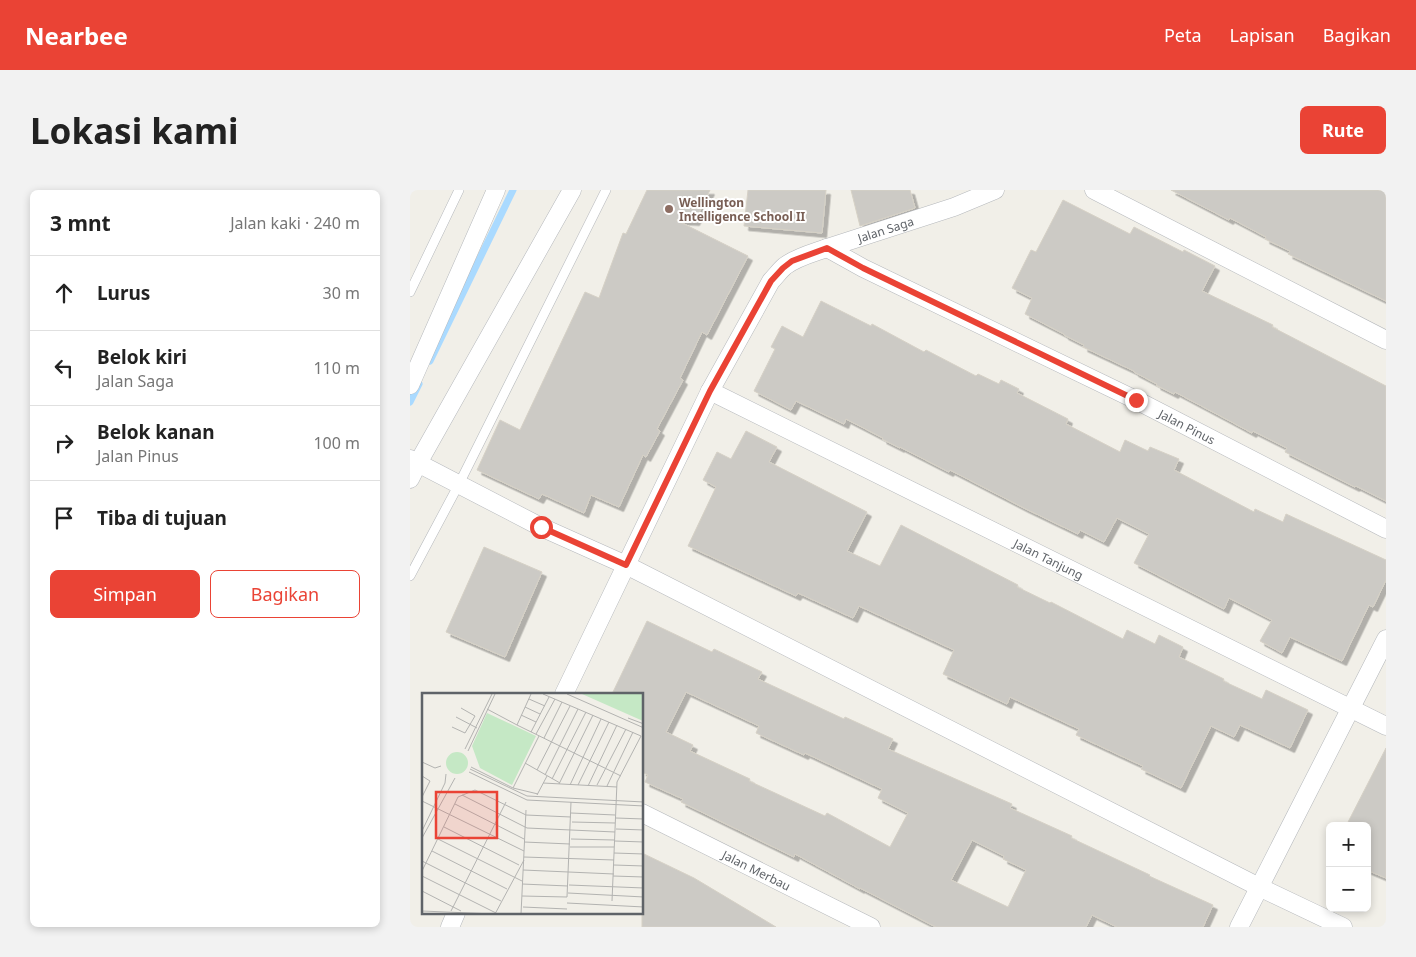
<!DOCTYPE html>
<html lang="id">
<meta charset="utf-8">
<style>
:root{--surface:#fff;--page:#f2f2f2;--text:#222;--muted:#767676;--line:#e0e0e0;--accent:#ea4335}
body{margin:0;font-family:"Noto Sans",sans-serif;background:var(--page);color:var(--text)}
.controls{position:absolute;right:15px;bottom:15px;display:grid;overflow:hidden;border-radius:8px;box-shadow:0 2px 8px #0003}
.controls button{width:45px;height:45px;display:grid;place-items:center;padding:0;border:0;border-bottom:1px solid var(--line);background:var(--surface);color:var(--text);font:25px sans-serif}
.stop{position:absolute;width:15px;height:15px;margin:-11px;border:4px solid #ea4335;border-radius:50%;background:#fff}
.stop.end{background:#ea4335;border-color:#fff;box-shadow:0 1px 5px #0008}
.list{margin:0;padding:0;list-style:none}
h2{display:flex;justify-content:space-between;align-items:center;height:65px;margin:0;padding:0 20px;font-size:21px}
h2 small{font-size:16px;font-weight:400;color:var(--muted)}
.list li{display:grid;grid-template-columns:32px 1fr auto;gap:15px;align-items:center;box-sizing:border-box;height:75px;padding:0 20px;border-top:1px solid var(--line)}
.list b{display:block;font-size:19px;white-space:nowrap}
.list p{margin:0;font-size:16px;white-space:nowrap;color:var(--muted)}
.list em{font-size:16px;font-style:normal;color:var(--muted)}
.actions{display:flex;gap:10px;padding:15px 20px}
.actions a{flex:1;padding:11px 0;border:1px solid var(--accent);border-radius:8px;text-align:center;font-size:18px;color:var(--accent)}
.actions .main{background:var(--accent);color:#fff}
.icon{flex:none;width:28px;height:28px;fill:none;stroke:currentColor;stroke-width:2;stroke-linecap:round;stroke-linejoin:round}
.map{position:relative;flex:none;width:976px;height:737px;overflow:hidden;border-radius:8px}
header{display:flex;align-items:center;gap:30px;box-sizing:border-box;height:70px;padding:0 25px;background:var(--accent);color:#fff}
header strong{font-size:24px}
nav{display:flex;gap:28px;margin-inline-start:auto;font-size:18px}
.intro{display:flex;align-items:center;justify-content:space-between;box-sizing:border-box;height:120px;padding:0 30px}
h1{margin:0;font-size:35px}
.button{padding:12px 22px;border-radius:8px;background:var(--accent);color:#fff;font-size:18px;font-weight:700}
main{display:flex;gap:30px;padding:0 30px}
aside{flex:1;background:var(--surface);border-radius:8px;box-shadow:0 2px 8px #0003}
.map>svg:first-child{display:block}
.lines{fill:none;stroke-linecap:round;stroke-linejoin:round}
.stream{stroke:#aadaff;stroke-width:7}
.building{fill:#cccac5;stroke:#d6d1c6;fill-rule:evenodd;filter:url(#shadow)}
.service-casing{stroke:#b5b8bc;stroke-width:10}
.minor-casing{stroke:#b5b8bc;stroke-width:19}
.service{stroke:#fff;stroke-width:9}
.minor{stroke:#fff;stroke-width:18}
.route{stroke:#ea4335;stroke-width:6}
.education-dot{fill:#8d6e63;stroke:#fff;stroke-width:2}
.labels{text-anchor:middle;dominant-baseline:central;stroke-width:4;stroke-linejoin:round;paint-order:stroke}
.education-label{font-size:12px;font-weight:bold;fill:#785e54;stroke:#fff;text-anchor:start}
.street-label{font-size:12px;fill:#5f6368;stroke:#fff}
.inset-road{fill:none;stroke:#b3b3b1;stroke-width:1}
.view{fill:#ea4335;fill-opacity:0.15;stroke:#ea4335;stroke-width:2.5}
.inset-edge{fill:none;stroke:#5f6368;stroke-width:2.5}
</style>
<header>
<strong>Nearbee</strong>
<nav><a>Peta</a><a>Lapisan</a><a>Bagikan</a></nav>
</header>
<div class="intro"><h1>Lokasi kami</h1><a class="button">Rute</a></div>
<main>
<aside>
<h2>3 mnt<small>Jalan kaki · 240 m</small></h2>
<ul class="list">
<li><svg class="icon" aria-label="ahead" viewBox="0 0 24 24"><path d="M12 20V5M6 11l6-6 6 6"/></svg><div><b>Lurus</b></div><em>30 m</em></li>
<li><svg class="icon" aria-label="left" viewBox="0 0 24 24"><path d="M17 20v-9H6M10 6l-5 5 5 5"/></svg><div><b>Belok kiri</b><p>Jalan Saga</p></div><em>110 m</em></li>
<li><svg class="icon" aria-label="right" viewBox="0 0 24 24"><path d="M7 20v-9h11M14 6l5 5-5 5"/></svg><div><b>Belok kanan</b><p>Jalan Pinus</p></div><em>100 m</em></li>
<li><svg class="icon" aria-label="arrive" viewBox="0 0 24 24"><path d="M6 21V4h12l-3 4 3 4H6"/></svg><div><b>Tiba di tujuan</b></div></li>
</ul>
<div class="actions"><a class="main">Simpan</a><a>Bagikan</a></div>
</aside>
<div class="map">
<svg width="976" height="737" viewBox="0 0 976 737">
<defs>
<filter id="shadow"><feDropShadow dx="4.5" dy="4.5" stdDeviation="0" flood-color="#0004"/></filter>
</defs>
<rect width="100%" height="100%" fill="#f1efe8"/>
<g class="lines">
<path class="stream" d="M20,171l83,-171
M0,212l9,-18"/>
</g>
<path class="building" d="M237,0h63l-15,31 -19,-1 72,36 -41,79 -5,-3 -22,46 3,2 -26,49 3,2 -14,26 -3,-2 -24,52 -28,-12 -7,18 -42,-19 -3,5 -62,-29 23,-50 20,10 65,-138 14,6 24,-65 3,1z
M338,0h78l-4,43 -78,-7z
M441,0h59l5,18 -55,18z
M761,0h215v111l-98,-47 2,-3 -25,-12 1,-2 -36,-19 -1,2z
M653,10l67,34 4,-7 49,25 1,-2 31,16 -13,25 71,34 -1,2 114,59v115l-30,-15 -1,1 -70,-35 2,-4 -34,-17 -1,2 -24,-13 -53,-28 -1,2 -18,-9 1,-1 -23,-12v-1l-51,-24 1,-2 -20,-10v-1l-39,-20 7,-16 -20,-10 19,-38 5,2z
M411,111l50,25 1,-2 52,28 2,-2 50,26 2,-2 21,10 2,-4 18,9 -2,4 51,26 -2,5 54,28 5,-12 23,11 2,-4 29,12 -5,11 80,42 1,-3 28,13 3,-8 100,46v20l-13,27 -4,-2 -27,56 -52,-24 -8,16 -22,-12 12,-21 -43,-22 -5,11 -90,-46 15,-29 -32,-16 -13,24 -24,-12 -2,4 -54,-26 -74,-38 -1,2 -49,-25v1l-18,-9 1,-1 -37,-19 -2,5 -48,-23 -5,9 -37,-19 21,-42 -4,-2 11,-21 21,11z
M336,241l31,16 -8,15 98,50 -20,39 33,15 21,-41 117,60 -1,2 33,16 1,-1 72,37 4,-9 28,14 4,-9 24,12 -4,10 45,22 -1,2 39,18 4,-9 42,20 -18,38 -50,-23 -6,12 -23,-11 -30,62 -40,-19 2,-3 -67,-31 3,-6 -69,-32 -3,7 -64,-30 11,-24 -95,-44 -6,12 -55,-25 -2,3 -108,-50 28,-59 -13,-7 14,-28 14,7z
M74,357l58,25 -37,85 -59,-25z
M237,431l65,31 2,-3 48,23 -4,7 86,40 1,-2 48,22 -5,10 124,55 -2,4 62,28 -1,2 79,37 -1,1 64,29 -10,22h-86l-25,-12 -6,12h-150l-76,-39v1l-65,-35 -1,3 -113,-55 2,-3 -38,-17 3,-7 -6,-3v-78h-30zM276,502l73,34 -3,7 48,22 1,-2 77,36 -4,9 30,15 -18,34 -63,-34 -2,3 -76,-35 1,-2 -60,-28 3,-6 -27,-13zM562,650l32,16 -1,3 23,11 -18,37 -57,-27z
M976,558v130l-19,-8v-44h-21z
M232,663l52,25 82,49h-134z"/>
<g class="lines">
<defs>
<path id="service" d="M0,102l49,-102
M0,386l49,-92 147,-294"/>
<g id="minor">
<path d="M684,0l292,150"/>
<path id="s1" d="M417,58l36,20 273,132 250,129"/>
<path d="M0,195l86,-195"/>
<path id="s2" d="M300,201l676,335"/>
<path d="M0,269l131,68 85,38 633,322 84,40"/>
<path d="M0,289l8,-16 154,-273"/>
<path id="s3" d="M154,504l146,-303 61,-110c5,-5 9,-11 14,-15 12,-9 28,-13 42,-18l127,-41 41,-17"/>
<path id="s4" d="M232,623l229,114"/>
<path d="M40,737l6,-14"/>
<path d="M829,737l147,-288"/>
</g>
</defs>
<use href="#service" class="service-casing"/>
<use href="#minor" class="minor-casing"/>
<use href="#service" class="service"/>
<use href="#minor" class="minor"/>
</g>
<g class="lines">
<path class="route" d="M131,337l85,38 84,-174 61,-110 12,-13 9,-7 35,-13 36,20 273,132"/>
</g>
<circle class="education-dot" cx="259" cy="19" r="5"/>
<g class="labels">
<g class="education-label">
<text x="269" y="12">Wellington<tspan x="269" dy="14">Intelligence School II</tspan></text>
</g>
<g class="street-label">
<text stroke="none"><textPath href="#s3" startOffset="590">Jalan Saga</textPath></text>
<text stroke="none"><textPath href="#s1" startOffset="402">Jalan Pinus</textPath></text>
<text stroke="none"><textPath href="#s2" startOffset="378">Jalan Tanjung</textPath></text>
<text stroke="none"><textPath href="#s4" startOffset="128">Jalan Merbau</textPath></text>
</g>
</g>
<g transform="translate(12 503)">
<rect width="221" height="221" fill="#f1efe8"/>
<path d="M160,1h61v27zM65,20l49,23 -24,49 -32,-17 -8,-22zM24 70a11 11 0 1 1 22 0a11 11 0 1 1-22 0Z" fill="#c5e8c5"/>
<path class="inset-road" d="M109,1l-14,31 104,51M121,1l98,42 -24,46 -5,119M145,1l77,34M107,6l16,7M103,14l15,7M65,16l30,16M99,22l15,7M34,24l21,11M206,25l16,6M30,34l13,6 10,-17 -14,-8M109,39l18,-35M114,41l19,-35M122,45l18,-36M43,56l27,-55M46,58l27,-57M0,69l13,6 6,-2M103,70l35,20M49,74l42,21 25,6M48,76l57,27 117,6M115,77l33,-64M47,79l58,28 117,6M123,82l33,-66M0,83l8,5 -8,16M130,86l34,-67M121,90l74,4M137,91l34,-69M148,92l31,-66M156,92l31,-63M175,92l29,-56M166,93l29,-61M185,93l26,-54M91,95l26,-52M40,102l65,33 88,4M115,102l10,-19M0,108l102,50M33,111l69,35M149,120l44,2M194,125l28,1M150,129l43,1M22,134l75,38M194,136l28,1M0,138l23,-48 1,-9M0,145l33,-60M16,146l84,42M149,146l43,1M193,148l29,1M102,149l46,2M148,154h44M10,158l75,38M192,160l30,1M102,164l90,3M0,168l79,40M192,172l30,1M101,177l91,4M0,178l36,-74 17,-7 51,25 45,2M0,183l74,37M191,183l31,1M100,191l46,2M147,192l75,3M0,198l39,20M146,200l76,4M100,203l45,1 4,-95M145,210l77,4M101,214l44,2M0,218l72,3M29,218l55,-109M73,221l29,-54M99,221l5,-104"/>
<path class="view" d="M14,99h61v46h-61z"/>
<rect width="221" height="221" class="inset-edge"/>
</g>
</svg>
<div class="controls">
<button>+</button>
<button>−</button>
</div>
<div class="stop" style="left:131px;top:337px"></div>
<div class="stop end" style="left:726px;top:210px"></div>
</div>
</main>
